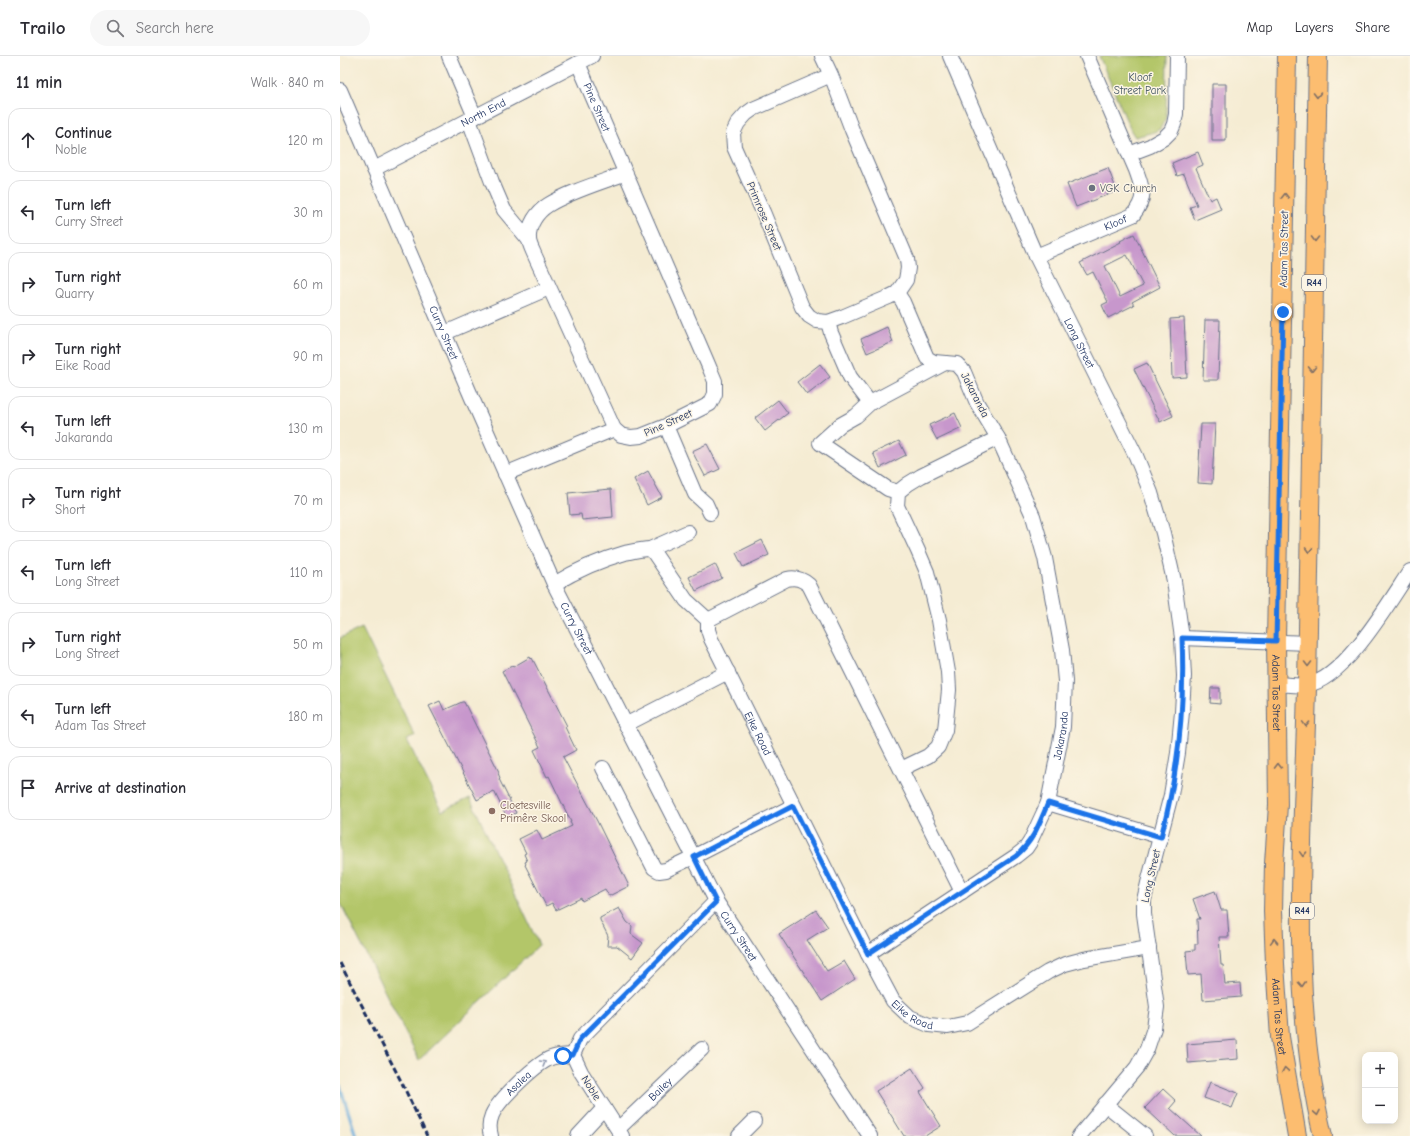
<!DOCTYPE html>
<meta charset="utf-8">
<style>
:root{--surface:#fff;--page:#f7f7f7;--text:#2b2b33;--muted:#7c7c81;--line:#e1e1e2}
body{margin:0;font-family:"Comic Neue",sans-serif;background:var(--page);color:var(--text)}
.controls{position:absolute;right:12px;bottom:12px;display:grid;overflow:hidden;border-radius:8px;box-shadow:0 2px 10px #0003}
.controls button{width:36px;height:36px;display:grid;place-items:center;padding:0;border:0;border-bottom:1px solid var(--line);background:var(--surface);color:var(--text);font:20px sans-serif}
.stop{position:absolute;width:12px;height:12px;margin:-9px;border:3px solid #1a73e8;border-radius:50%;background:#fff}
.stop.end{background:#1a73e8;border-color:#fff;box-shadow:0 1px 4px #0008}
.list{margin:0;padding:0;list-style:none}
h2{display:flex;justify-content:space-between;align-items:center;height:52px;margin:0;padding:0 16px;font-size:17px}
h2 small{font-size:13px;font-weight:400;color:var(--muted)}
.list li{display:grid;grid-template-columns:26px 1fr auto;gap:12px;align-items:center;box-sizing:border-box;height:64px;margin:0 8px 8px;padding:0 8px;border:1px solid var(--line);border-radius:12px}
.list b{display:block;font-size:15px;white-space:nowrap}
.list p{margin:0;font-size:13px;white-space:nowrap;color:var(--muted)}
.list em{font-size:13px;font-style:normal;color:var(--muted)}
.icon{flex:none;width:22px;height:22px;fill:none;stroke:currentColor;stroke-width:2;stroke-linecap:round;stroke-linejoin:round}
.map{position:relative;flex:none;width:1070px;height:1080px;overflow:hidden}
header{display:flex;align-items:center;gap:24px;box-sizing:border-box;height:56px;padding:0 20px;background:var(--surface);border-bottom:1px solid var(--line)}
header strong{font-size:19px}
nav{display:flex;gap:22px;margin-inline-start:auto;font-size:14px}
.search{width:280px;height:36px;background:var(--page);display:flex;align-items:center;gap:10px;box-sizing:border-box;padding:0 14px;border-radius:22px;color:var(--muted);font-size:15px}
main{display:flex}
aside{flex:1;background:var(--surface)}
.map>svg:first-child{display:block}
.green{fill:#b3c669;stroke:#677a64}
.lines{fill:none;stroke-linecap:round;stroke-linejoin:round}
.stream{stroke:#65a9da;stroke-width:3.5}
.building{fill:#c797cc;fill-rule:evenodd}
.minor-casing{stroke:#677187;stroke-width:16}
.major-casing{stroke:#677187;stroke-width:20}
.minor{stroke:#fff;stroke-width:14}
.major{stroke:#fcbd6f;stroke-width:18}
.rail{stroke:#1b2f5e;stroke-width:3;stroke-dasharray:6 3;stroke-linecap:butt}
.oneway{stroke:#806f66}
.oneway2{stroke:#8d97ae}
.route{stroke:#1a73e8;stroke-width:5}
.worship-dot{fill:#6b7280;stroke:#fcf5e5;stroke-width:1.5}
.education-dot{fill:#8d6e63;stroke:#fcf5e5;stroke-width:1.5}
.labels{text-anchor:middle;dominant-baseline:central;stroke-width:3;stroke-linejoin:round;paint-order:stroke}
.shield{fill:#fcf5e5;stroke:#5e6a86;stroke-width:1}
.shield-label{font-size:10px;font-weight:bold;fill:#1b2f5e}
.park-label{font-size:11px;fill:#415561;stroke:#fcf5e5}
.street-label{font-size:11px;fill:#1b2f5e;stroke:#fcf5e5}
.worship-label{font-size:11px;fill:#5b616d;stroke:#fcf5e5;text-anchor:start}
.education-label{font-size:11px;fill:#785e54;stroke:#fcf5e5;text-anchor:start}
</style>
<header>
<strong>Trailo</strong>
<div class="search"><svg class="icon" aria-label="search" viewBox="0 0 24 24"><circle cx="10" cy="10" r="6"/><path d="M15 15l6 6"/></svg>Search here</div>
<nav><a>Map</a><a>Layers</a><a>Share</a></nav>
</header>
<main>
<aside>
<h2>11 min<small>Walk · 840 m</small></h2>
<ul class="list">
<li><svg class="icon" aria-label="ahead" viewBox="0 0 24 24"><path d="M12 20V5M6 11l6-6 6 6"/></svg><div><b>Continue</b><p>Noble</p></div><em>120 m</em></li>
<li><svg class="icon" aria-label="left" viewBox="0 0 24 24"><path d="M17 20v-9H6M10 6l-5 5 5 5"/></svg><div><b>Turn left</b><p>Curry Street</p></div><em>30 m</em></li>
<li><svg class="icon" aria-label="right" viewBox="0 0 24 24"><path d="M7 20v-9h11M14 6l5 5-5 5"/></svg><div><b>Turn right</b><p>Quarry</p></div><em>60 m</em></li>
<li><svg class="icon" aria-label="right" viewBox="0 0 24 24"><path d="M7 20v-9h11M14 6l5 5-5 5"/></svg><div><b>Turn right</b><p>Eike Road</p></div><em>90 m</em></li>
<li><svg class="icon" aria-label="left" viewBox="0 0 24 24"><path d="M17 20v-9H6M10 6l-5 5 5 5"/></svg><div><b>Turn left</b><p>Jakaranda</p></div><em>130 m</em></li>
<li><svg class="icon" aria-label="right" viewBox="0 0 24 24"><path d="M7 20v-9h11M14 6l5 5-5 5"/></svg><div><b>Turn right</b><p>Short</p></div><em>70 m</em></li>
<li><svg class="icon" aria-label="left" viewBox="0 0 24 24"><path d="M17 20v-9H6M10 6l-5 5 5 5"/></svg><div><b>Turn left</b><p>Long Street</p></div><em>110 m</em></li>
<li><svg class="icon" aria-label="right" viewBox="0 0 24 24"><path d="M7 20v-9h11M14 6l5 5-5 5"/></svg><div><b>Turn right</b><p>Long Street</p></div><em>50 m</em></li>
<li><svg class="icon" aria-label="left" viewBox="0 0 24 24"><path d="M17 20v-9H6M10 6l-5 5 5 5"/></svg><div><b>Turn left</b><p>Adam Tas Street</p></div><em>180 m</em></li>
<li><svg class="icon" aria-label="arrive" viewBox="0 0 24 24"><path d="M6 21V4h12l-3 4 3 4H6"/></svg><div><b>Arrive at destination</b></div></li>
</ul>
</aside>
<div class="map">
<svg width="1070" height="1080" viewBox="0 0 1070 1080">
<rect width="100%" height="100%" fill="#fcf5e5"/>
<filter id="ink" filterUnits="userSpaceOnUse"><feTurbulence type="fractalNoise" baseFrequency=".025" numOctaves="2"/><feDisplacementMap in="SourceGraphic" scale="8" xChannelSelector="R" yChannelSelector="G"/><feConvolveMatrix kernelMatrix="1 2 1 2 8 2 1 2 1" color-interpolation-filters="sRGB"/></filter>
<filter id="wash" filterUnits="userSpaceOnUse"><feTurbulence type="fractalNoise" baseFrequency=".012" numOctaves="4" result="noise"/><feDisplacementMap in="SourceGraphic" scale="16" xChannelSelector="R" yChannelSelector="G"/><feGaussianBlur stdDeviation="0.9" result="paint"/><feColorMatrix in="noise" values="0 0 0 0 0 0 0 0 0 0 0 0 0 0 0 0 0 1.4 0 .05"/><feComposite in="paint" operator="in"/></filter>
<g filter="url(#wash)">
<rect width="100%" height="100%" fill="#f5ecd3"/>
<path class="green" d="M759,0h68l-1,62 -6,11 -6,3 -19,5 -4,-6z
M22,572l53,108 -8,4 35,71 28,-13 69,147 -120,115 -79,-158v-264z"/>
<g class="lines">
<path class="stream" d="M0,1030l16,50"/>
</g>
<g id="blocks">
<path class="building" d="M872,28h14v57h-14z
M858,96l5,13 -7,3 14,32 6,-3 5,12 -26,11 -5,-13 7,-2 -13,-31 -7,2 -5,-13z
M768,112l9,23 -41,16 -9,-23z
M794,178l26,53 -28,15 2,3 -26,13 -6,-13 6,-3 -15,-30 -6,3 -7,-12 41,-21 -1,-1zM787,199l16,31 -23,11 -15,-31z
M844,262l3,59 -15,1 -2,-59z
M865,264h15l-2,60h-15z
M547,271l6,15 -26,11 -6,-14z
M807,307l26,53 -13,6 -26,-53z
M480,308l10,13 -23,18 -10,-13z
M438,344l10,13 -23,18 -10,-13z
M615,357l7,15 -25,12 -8,-15z
M861,368h14l-3,60 -14,-1z
M559,385l7,14 -26,13 -7,-15z
M367,388l13,25 -15,7 -13,-25z
M308,415l14,26 -15,8 -13,-26z
M271,433l2,28 -31,3 -1,-6 -11,1 -2,-22z
M422,484l7,15 -26,12 -7,-14z
M375,508l7,14 -26,13 -7,-14z
M190,601l1,2 1,-1 35,68 -2,1 11,23 -13,7 34,64 32,65 -20,10 -4,-7 -23,12 -1,-3 -25,12 -4,-7 -6,3 -21,-41 1,-1 -1,-2 2,-1 -3,-7 2,-1 -7,-14 18,-9 5,10 30,-14 -2,-4h1l-22,-46 -2,1 -13,-27 6,-3 -38,-76 10,-5 1,1z
M871,632h9v16l-10,-1z
M100,645l4,9 18,-8h2l35,70 -1,1 2,5 -1,1 17,34 -9,5 -13,-27 -17,9 -48,-94z
M875,835l6,19h6l2,27h-10l2,28h2l2,19 15,-1 1,14 -38,3 -2,-26 -13,1 -2,-24 9,-1v-6h3l-1,-25h3l-7,-20z
M279,852l8,14 5,4 -1,8 12,9 -11,15 -15,-12h-10l1,-10 -8,-16v-2z
M476,854l12,17 -21,13 20,31 17,-10 11,18 -33,22 -43,-67z
M897,984l1,19 -50,4 -1,-19z
M572,1012l13,20 -5,4 21,34 -16,10h-21l-28,-45z
M870,1026l28,11 -6,15 -28,-10z
M823,1033l13,12 -6,7 31,28h-26l-30,-28z"/>
</g>
</g>
<g filter="url(#ink)">
<use href="#blocks" fill-opacity="0" stroke="#677187" stroke-width="1"/>
<g class="lines">
<defs>
<g id="minor">
<path d="M109,0l26,61"/>
<path d="M482,0l9,19 21,55 55,129 1,9 -2,12 -9,13 -8,4 -47,20 -14,5 -11,-1 -8,-5 -7,-9 -39,-95 -29,-65 -1,-14 5,-10 8,-9 7,-5 78,-34"/>
<path id="s1" d="M610,0l86,200 100,200 15,37 12,40 11,48 8,57 2,38 -2,36 -4,41 -7,42 -23,88 -4,17v14l13,93 -3,21 -7,21 -10,18 -58,69"/>
<path id="s2" d="M238,7l129,299 8,19v13l-5,10 -44,22 -25,10 -10,1 -10,-2 -7,-6 -79,-173c-2,-5 -6,-12 -6,-17 -1,-14 8,-27 19,-34 23,-14 52,-22 78,-32"/>
<path id="s3" d="M0,34l132,308 82,186 162,317 154,235"/>
<path d="M129,64l23,62 12,28 25,30"/>
<path d="M789,98l21,-8 14,-8 7,-7 3,-7 2,-10 1,-58"/>
<path id="s4" d="M34,113l218,-113"/>
<path id="s5" d="M696,200l97,-41c14,-18 10,-25 3,-45l-49,-114"/>
<path d="M488,266l3,11 19,44 20,26"/>
<path d="M105,277l104,-45"/>
<path d="M326,370l29,68 11,10 4,9"/>
<path d="M165,418l109,-45"/>
<path d="M558,436l-10,-3 -68,-46 20,-18 16,-9 14,-13 75,-40"/>
<path d="M310,493l4,4 32,47 22,20"/>
<path d="M214,528c23,-14 46,-24 71,-31 9,-2 17,-4 25,-4l38,-17"/>
<path id="s6" d="M368,564v10l3,9 157,315 25,47 17,16 19,8 19,2 19,-4 81,-51 17,-8 19,-5 65,-11"/>
<path d="M368,564l79,-41c9,-2 15,0 22,6l153,307"/>
<path d="M842,582l126,5"/>
<path d="M937,628c9,0 21,3 30,1 38,-6 82,-83 103,-114"/>
<path d="M287,668l101,-52"/>
<path d="M263,712l51,100 5,3 7,-1 27,-13 100,-51"/>
<path d="M561,713l27,-13 10,-9 7,-17 4,-40 -1,-18 -9,-52 -12,-48 -9,-21 -21,-45 1,-14 10,-8 13,-8 77,-38"/>
<path d="M708,747l113,34"/>
<path id="s7" d="M528,898l148,-98 10,-8 4,-6 18,-39 15,-76 2,-46 -3,-31 -17,-92 -12,-42 -35,-78 -21,-35 -13,-31 -7,-8 -23,-2 -7,-4 -24,-56 -6,-9"/>
<path d="M765,1048l40,32"/>
<path id="s8" d="M278,1073l84,-80"/>
<path id="s9" d="M151,1080c-2,-7 -2,-14 1,-21 6,-15 45,-52 59,-57 7,-3 15,-2 22,-3"/>
<path d="M238,1080l26,-28"/>
<path d="M282,1080l-41,-64 -8,-17 7,-16 136,-138"/>
<path d="M399,1080l15,-15"/>
</g>
<g id="major">
<path id="s10" d="M947,0l-11,585 2,164 -4,58 -1,48 2,53 5,73 17,99"/>
<path d="M978,0c-4,210 -7,420 -11,630 -3,149 -19,304 16,450"/>
</g>
</defs>
<use href="#minor" class="minor-casing"/>
<use href="#major" class="major-casing"/>
<use href="#minor" class="minor"/>
<use href="#major" class="major"/>
<path class="rail" d="M0,907l62,120 25,53"/>
</g>
<defs><path id="oneway-chevron" d="M-2-3.5L2.5 0L-2 3.5" fill="none" stroke-width="1.6" stroke-linecap="round" stroke-linejoin="round"/></defs>
<g class="oneway">
<use href="#oneway-chevron" transform="translate(977 39) rotate(91)"/>
<use href="#oneway-chevron" transform="translate(945 140) rotate(-89)"/>
<use href="#oneway-chevron" transform="translate(975 183) rotate(91)"/>
<use href="#oneway-chevron" transform="translate(972 313) rotate(91)"/>
<use href="#oneway-chevron" transform="translate(969 494) rotate(91)"/>
<use href="#oneway-chevron" transform="translate(968 608) rotate(90)"/>
<use href="#oneway-chevron" transform="translate(966 668) rotate(92)"/>
<use href="#oneway-chevron" transform="translate(938 710) rotate(-91)"/>
<use href="#oneway-chevron" transform="translate(963 798) rotate(92)"/>
<use href="#oneway-chevron" transform="translate(934 885) rotate(-92)"/>
<use href="#oneway-chevron" transform="translate(962 928) rotate(87)"/>
<use href="#oneway-chevron" transform="translate(945 1014) rotate(-99)"/>
<use href="#oneway-chevron" transform="translate(977 1057) rotate(79)"/>
</g>
<use class="oneway2" href="#oneway-chevron" transform="translate(203 1007) rotate(-31)"/>
</g>
<g class="lines" filter="url(#ink)">
<path class="route" d="M223,1000l10,-1 7,-16 136,-137 -22,-45 99,-51 75,148 148,-98c18,-16 23,-32 32,-53l113,34c18,-66 24,-130 21,-199l94,3 7,-329"/>
</g>
<circle class="worship-dot" cx="752" cy="132" r="4"/>
<circle class="education-dot" cx="152" cy="755" r="4"/>
<g class="labels">
<g class="shield">
<rect x="962" y="219" width="24" height="16" rx="3"/>
<rect x="950" y="847" width="24" height="16" rx="3"/>
</g>
<g class="shield-label">
<text x="974" y="227">R44</text>
<text x="962" y="855">R44</text>
</g>
<g class="park-label">
<text x="800" y="21">Kloof<tspan x="800" dy="13">Street Park</tspan></text>
</g>
<g class="street-label">
<text stroke="none"><textPath href="#s2" startOffset="48">Pine Street</textPath></text>
<text stroke="none"><textPath href="#s4" startOffset="123">North End</textPath></text>
<text transform="translate(424 160) rotate(67)">Primrose Street</text>
<text stroke="none"><textPath href="#s5" startOffset="86">Kloof</textPath></text>
<text transform="translate(944 193) rotate(-89)">Adam Tas Street</text>
<text stroke="none"><textPath href="#s3" startOffset="264">Curry Street</textPath></text>
<text stroke="none"><textPath href="#s1" startOffset="315">Long Street</textPath></text>
<text transform="translate(635 339) rotate(63)">Jakaranda</text>
<text transform="translate(328 367) rotate(-24)">Pine Street</text>
<text stroke="none"><textPath href="#s3" startOffset="588">Curry Street</textPath></text>
<text stroke="none"><textPath href="#s10" startOffset="637">Adam Tas Street</textPath></text>
<text stroke="none"><textPath href="#s6" startOffset="125">Eike Road</textPath></text>
<text stroke="none"><textPath href="#s7" startOffset="309">Jakaranda</textPath></text>
<text transform="translate(811 820) rotate(-77)">Long Street</text>
<text stroke="none"><textPath href="#s3" startOffset="936">Curry Street</textPath></text>
<text stroke="none"><textPath href="#s6" startOffset="449">Eike Road</textPath></text>
<text stroke="none"><textPath href="#s10" startOffset="961">Adam Tas Street</textPath></text>
<text stroke="none"><textPath href="#s9" startOffset="63">Asalea</textPath></text>
<text transform="translate(251 1032) rotate(58)">Noble</text>
<text stroke="none"><textPath href="#s8" startOffset="58">Bailey</textPath></text>
</g>
<g class="worship-label">
<text x="760" y="132">VGK Church</text>
</g>
<g class="education-label">
<text x="160" y="749">Cloetesville<tspan x="160" dy="13">Primêre Skool</tspan></text>
</g>
</g>
</svg>
<div class="controls">
<button>+</button>
<button>−</button>
</div>
<div class="stop" style="left:223px;top:1000px"></div>
<div class="stop end" style="left:943px;top:256px"></div>
</div>
</main>
